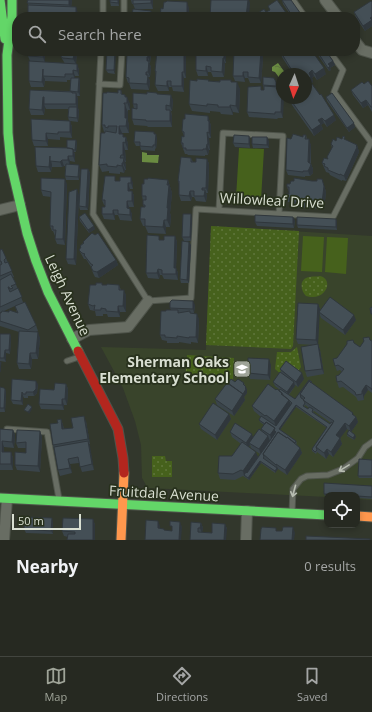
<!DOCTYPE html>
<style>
:root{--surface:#262921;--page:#32352e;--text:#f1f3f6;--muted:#a4a6a5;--line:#42453f;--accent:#9fa498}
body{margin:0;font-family:"Open Sans",sans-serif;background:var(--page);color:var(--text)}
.controls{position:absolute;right:12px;bottom:12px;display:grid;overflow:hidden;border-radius:8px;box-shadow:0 2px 6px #0003}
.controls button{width:36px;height:36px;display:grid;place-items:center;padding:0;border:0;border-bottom:1px solid var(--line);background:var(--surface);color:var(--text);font:20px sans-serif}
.compass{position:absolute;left:276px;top:68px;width:36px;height:36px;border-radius:50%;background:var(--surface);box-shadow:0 2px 6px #0003;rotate:183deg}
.scale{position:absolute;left:12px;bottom:10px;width:69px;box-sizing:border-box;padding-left:4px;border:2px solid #d9dfd2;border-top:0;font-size:11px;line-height:14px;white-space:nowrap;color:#d9dfd2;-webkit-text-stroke:3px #28311d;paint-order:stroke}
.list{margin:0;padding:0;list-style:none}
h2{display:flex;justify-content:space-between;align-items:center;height:52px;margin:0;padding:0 16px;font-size:17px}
h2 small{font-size:13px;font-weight:400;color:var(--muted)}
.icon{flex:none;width:22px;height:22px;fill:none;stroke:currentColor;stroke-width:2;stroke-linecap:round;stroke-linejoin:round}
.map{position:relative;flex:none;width:372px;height:540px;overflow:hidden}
.search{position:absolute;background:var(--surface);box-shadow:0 2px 6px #0003;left:12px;right:12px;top:12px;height:44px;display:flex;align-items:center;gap:10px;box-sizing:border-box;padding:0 14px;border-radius:16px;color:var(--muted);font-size:15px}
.sheet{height:116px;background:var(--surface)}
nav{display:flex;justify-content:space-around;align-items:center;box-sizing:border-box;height:56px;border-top:1px solid var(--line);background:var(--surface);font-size:11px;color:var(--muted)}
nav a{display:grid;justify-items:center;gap:2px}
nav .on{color:var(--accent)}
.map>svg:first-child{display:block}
.built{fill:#39442b}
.grass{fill:url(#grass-dots)}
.pitch{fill:#46611c}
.water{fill:url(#water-ripples)}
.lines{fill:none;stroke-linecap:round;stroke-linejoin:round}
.lane-casing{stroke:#4f544b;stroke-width:7}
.street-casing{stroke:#4f544b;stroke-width:12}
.fast-casing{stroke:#4f544b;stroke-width:11}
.slow-casing{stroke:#4f544b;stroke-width:11}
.jam-casing{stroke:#4f544b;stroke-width:11}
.lane{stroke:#686d63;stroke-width:5}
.street{stroke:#686d63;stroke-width:10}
.fast{stroke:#63d668;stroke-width:9}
.slow{stroke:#ff974d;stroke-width:9}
.jam{stroke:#b3261e;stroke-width:9}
.wall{fill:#3a444a;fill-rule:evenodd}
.shaded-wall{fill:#30373c}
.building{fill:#444f56;stroke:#30373c}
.oneway{stroke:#b7bdb1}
.labels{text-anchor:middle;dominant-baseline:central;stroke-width:3.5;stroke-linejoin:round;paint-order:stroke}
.street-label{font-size:14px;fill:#d9dfd2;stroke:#28311d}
.poi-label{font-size:14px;font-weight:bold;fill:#d9dfd2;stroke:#28311d;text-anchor:end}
</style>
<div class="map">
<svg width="372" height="540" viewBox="0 0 372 540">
<defs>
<pattern id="grass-dots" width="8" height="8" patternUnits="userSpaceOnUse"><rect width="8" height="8" fill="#46611c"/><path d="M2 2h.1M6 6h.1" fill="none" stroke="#60773c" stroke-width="1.8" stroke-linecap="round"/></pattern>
<pattern id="water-ripples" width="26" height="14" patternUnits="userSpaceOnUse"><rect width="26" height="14" fill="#6a8b41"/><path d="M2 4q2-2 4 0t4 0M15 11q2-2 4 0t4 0" fill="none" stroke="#5c7240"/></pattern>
</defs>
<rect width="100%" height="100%" fill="#32372c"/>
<path class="built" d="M211,226l161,10v264l-15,-1v-4h-30v2l-178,-9 -3,-3 -4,-7 -1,-33 -6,-24 -12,-33 -22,-41 105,3z"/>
<path class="grass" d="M211,226l88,5 -6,115 -2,3 -85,-4z
M320,276c15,4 5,26 -14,20 -6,-6 -7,-18 4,-19 3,-1 6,0 10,-1z
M297,347l4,20 -4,6 -15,2 -7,-6 2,-17h14z
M187,355l47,3 -1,21 -6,5 -42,-2z
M152,456h13l1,5h6v16h-20z"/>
<path class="pitch" d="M239,148l25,1 -3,51 -25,-2z
M303,236l21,1 -2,35 -21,-1z
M327,237l21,1 -2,36 -21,-2z"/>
<path class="water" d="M278,63l8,11h-4l-1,6 -6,-8 -3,-1v-4z
M142,152l5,1v2h12l-1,8 -16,-1z"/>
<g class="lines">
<defs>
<path id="lane" d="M293,0l12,17
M103,17v-17
M124,17v-17
M101,51l-8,163 55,87 43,-3 5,-89 137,8 38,-75 -37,-50 9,-22 -14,-19
M99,84l21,1 2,-34
M219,210l4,-77 60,3 -4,78
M67,361l12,-4
M7,429l40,3 12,67
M292,513l1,-24 8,-10 6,-3 21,-1 15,-6 15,-11 7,-11 7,-5"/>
<path id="street" d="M325,0l13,17
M355,41l7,9 10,3
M0,210l20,-5
M72,339l17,-9 39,-3 20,-26
M4,540l3,-41
M246,540l1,-29"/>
<path id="fast" d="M0,0l5,39
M12,0v16l-5,39 1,78 3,31 16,69 9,28 12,31 30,59
M0,498l327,17"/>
<path id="slow" d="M357,516l15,1
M121,540l3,-67"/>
<path id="jam" d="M78,351l40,78 5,29 1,15"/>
</defs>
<use href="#lane" class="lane-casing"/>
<use href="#street" class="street-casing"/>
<use href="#fast" class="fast-casing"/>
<use href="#slow" class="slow-casing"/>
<use href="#jam" class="jam-casing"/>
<use href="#lane" class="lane"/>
<use href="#street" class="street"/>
<use href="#fast" class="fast"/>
<use href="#slow" class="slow"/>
<use href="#jam" class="jam"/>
</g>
<path class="wall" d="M28,0h44l-1,7 7,6v4h-50z
M110,0h9v6h-8l-1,-4z
M131,0h22v9h-18l-2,-5h-1z
M282,0l21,17h-11l-9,-13z
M372,2v24l-7,5 -9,-13 -2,-6z
M43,51l2,6v5l20,2 -1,-2 -3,-5 1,-2 -16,-2v-2h31l-1,13h1l2,6v6h-4v2h4l1,4v14h-3l1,3v9l1,3 -1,11 -8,-1 2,6v11l-12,-1v3l-12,-1v7h-14l-2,-6 37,-19 -1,-4v-8h-22l-1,-2 -1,8h-13l-2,-6 1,-19 40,1 1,-11h-4v2l-22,-1v-2l-1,8h-13l-2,-6 1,-20 -2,-5z
M107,51l8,23 -7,-1 -2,-3z
M130,51h19l2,4 -1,8h-1l2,4 -1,10h-2l2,4 -1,9 -18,-1 -2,-6h-1l-2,-6z
M157,51h12l1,1h3v-1h12l1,3v24h-2v14l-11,-1 -1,-4h-3v4h-11l-3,-6 1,-11 -1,-3z
M196,51h30v12h-1l-1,14h-11l-2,-5h-3v4h-10l-2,-6z
M234,51h29v8l-2,24h-11l-2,-5h-3v4l-10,-1 -2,-5z
M280,51l46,23 -9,6 -3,-4 -2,2 1,4 -7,5v-13h-13l-11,-17z
M315,51h11l7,10 2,4 -5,3 1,2 -2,1z
M209,81l23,1 8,7 -1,24 -6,-1v3l-12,-1 -1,-2 -10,-1v2l-18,-2 -3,-7z
M364,84l8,2v26l-4,-7 -5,3 -10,-13 -2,-5z
M263,85h15v4l5,29h-5l-1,1 -28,-2 -2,-5 15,-22h2z
M121,90l1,4 3,1 5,9v6h-2v11l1,5v7h-7v1l2,3h2l2,7v6h-3l1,12h-1l1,4v4h-1l-1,3 -4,-1v2l-11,-1v-2l-7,1 -3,-7 6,-33h-1l-2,-7 5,-32h11z
M158,94l15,6 -1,11h-1l1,5v11h-24l-1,-1 -13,-1 -2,-6 2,-10 -1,-5z
M326,97l29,30 -6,5 -22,-31z
M290,99l46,21 -9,7 -3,-4 -3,2 2,4 -9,7 -22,-31z
M208,116l3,10v12h-2l1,12h-1l-1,5h-3v1l-17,-1 -1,-1h-2l-4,-11 3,-7 -2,-5 3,-12z
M154,134l3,4 -1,11 -1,-1v3l-14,-1 -1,-4h-4l-2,-4z
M306,135l1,4 4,6v19l2,5v4l-3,3h-5v1l-17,-2 -2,-5 5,-31 12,-2z
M249,136l1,4v8l-15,-1 -2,-4z
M342,139l4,1 11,5 2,7 -13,29 -4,-1v1l-12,-6 -1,-2 -3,-1 -4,-9 6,-4 4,-11 -1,-4 5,-3z
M269,141v7h-16l-1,-4z
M77,142l-1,10h-2l1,3v7l-5,-1v4l10,4 -1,11h-13l-1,-4v-10h-1l-2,1h-10v-2l-1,7h-13l-2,-6 31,-18z
M191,158l2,4h3l11,-3 2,5 -1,29h-2l1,2 -1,7 -10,-1 -2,-4h-2l-1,4h-10l-2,-6v-11l-1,-3z
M88,169l2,4 -2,37h-8l-1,-4z
M322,179l4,13 -2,17 -32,-2 -2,-5h-2l-2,-5 3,-3v-2l-2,-5 3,-3 22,-3h5z
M168,180l4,13 -2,20 1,3 -1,11h-4v7l-18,-1 -3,-7h-2l-3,-7 4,-12 -1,-2v-4l-1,-5 2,-12z
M117,181l16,2v6h-3v2h2l2,5v11h-5v2l3,5v7l-12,-1 -2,-5h-3v5l-11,-1 -2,-5 3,-7v-2h-1l-2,-5z
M67,184l-2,61 -8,-1 -2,-5v-3l-2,-5h-1l-2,-5 1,-29 -8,-1 -2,-6z
M79,195l-3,70 -8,-1 -2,-5z
M79,217l16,12 -6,4 -9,-12z
M192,218l-1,23h-7l-2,-4z
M336,219l1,4v7l-39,-2 -1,-3z
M295,220l-1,8 -37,-2 -2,-4z
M175,236l2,6 -1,26 2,5v7l-14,-1 -2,-4h-2l-1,4 -11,-1 -2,-5 15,-33h3z
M83,242l33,18 2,5 -19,13 -4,-1 -2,-4 -2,-6 -5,-8h-2l-5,-9 2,-2 -1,-2 3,-3z
M189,242l2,3 -2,38h-8l-1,-4z
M0,250l6,8 8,19h-1l10,25 13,23 2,6 -2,1 4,6 -2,21h-6l-1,10h-12l-2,-6 2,-31 -19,-6v-13h1v-1l-1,1zM15,306l2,7 -13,-2z
M103,285h16l2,5 5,5v17h-6v5h-12l-1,-3h-4v2h-7l-1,-5 -5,-1 -2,-6z
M318,304l2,5v3l36,8 -11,15 -24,-17 -2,-5 -1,31 2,6 4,24 -17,3 -2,-6 9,-26 -16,-1 -2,-5z
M195,305l-1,8h-4l9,6 -1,24 -7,-1v2l-12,-2v1h-12v-2l-5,-1 -2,-5 6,-24 5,-1 -1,-2z
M0,334h10l1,4 -1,16 -4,-1v9l-6,-1z
M371,340l1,1v52l-4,-3 -4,6v4l-6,1 -2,-4 -13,-10 -4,1 -2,-6 2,-7 3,-3 -2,-2 -3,1 -2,-5 19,-23 6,4z
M271,365l-1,15 -20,-1 -2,-6z
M280,369l24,10 -6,8 -3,-2v1l-6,9 6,4 17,-15 44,33 2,5 -7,10 -4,-3 -7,9 2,6 -9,13 -4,-3 -3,5 -9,-7 -1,2 -4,-3v-2l15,-21 -31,-21 -16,23 16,11 1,2 -1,1 4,4 2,5 -15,22 -9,-6 -3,4 -14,-10 -12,17 -6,-4 -8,4 -15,-1 -2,-6 23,-29 -9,-7 -2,-5 23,5 9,-6 -1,-2 3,-4 -4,-3 -1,-2 2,-3 -7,-6 -2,-5 24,-16 3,1 1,-1 -5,-4 -2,-4 8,-9zM305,405l4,3 -1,1 -4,-2zM314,411l17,12 -1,1 -17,-12zM250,445l1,3 9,6 -2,3 -9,-10z
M235,382l9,1 3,7v3l-3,4 1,3 -11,16 -17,-11 -2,-6 14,-15z
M38,384l-1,9 -3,3h-6v2h-4l-1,-2v9l-10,-1 -2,-4z
M66,384l2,5 -1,16h-3v5l-23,-1 -2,-5 15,-14z
M0,387l5,2 1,4 -1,19h-5z
M229,414l2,5 -14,21 -16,-11 -2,-5z
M61,419l2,6 1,4 9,-1 13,-7 4,23h-1l5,26 -12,2 -3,-9 -9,1 2,9 -12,3 -2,-6 -5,-25 5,-22z
M0,429l13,1 2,5 -1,13 -10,-1v5h7l2,6v12h-13z
M40,431l2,6 -2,35 -23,-2 -2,-5 11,-12v-5h-8l-2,-5z
M347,434l9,3 -2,3 -7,-4z
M372,460v18h-13l-1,-2z
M372,486v13l-15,-1v-3h-30v1h-2l-1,-2z
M93,519l2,6v15h-28l1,-3 -4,-1 -2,-5z
M53,522v12l-27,-1 -2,-4z
M201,523l2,5 -1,4 10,1 13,-9 2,5 -37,11z"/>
<path class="shaded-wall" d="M69,0h3l-1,10 -2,-5z
M118,0h1v6l-1,-3z
M151,0h2v9l-2,-6z
M248,0h1l1,3 -1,14h-3z
M187,2l2,6v9h-2z
M76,7l2,6v4h-2z
M151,11l2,6h-2z
M372,16v10l-7,5 -2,-5z
M43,51l2,6v6l-2,-6z
M75,51h2l-1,13 -3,-5z
M115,51h1l-1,23 -1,-4z
M149,51l2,4 -1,8 -2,-6z
M184,51h1l1,3v24l-2,-6z
M224,51h2v12l-2,-5z
M261,51h2v8l-2,24 -2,-5z
M147,57l4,10 -1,10 -2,-5 -1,-11z
M223,58l2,5 -1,14 -2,-5z
M333,61l2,4 -5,3 1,2 -2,1 -1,-3v-4z
M77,64l2,6v6l-2,-5z
M206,66l2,6v4l-2,-5z
M324,68l2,6 -9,6 -2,-6z
M43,69v7l2,3 -1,8 -2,-5z
M73,70l2,6v4l-2,-6z
M312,70l2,6 -2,2 1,4 -7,5v-7l3,-7z
M146,72l4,9 -1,9 -2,-6z
M182,72l2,6v14l-2,-6z
M243,72l2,6v4l-2,-6z
M79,78l1,4v14l-2,-4z
M167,81l2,6v4l-2,-5z
M237,82l3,7 -1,24 -3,-7z
M276,82l2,3v5l-2,-1z
M76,93l2,6v9l1,3 -1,11 -1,-4v-10l-1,-4z
M125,95l2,5v-3l3,7v6l-5,-13z
M171,95l2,5 -1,11 -2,-5z
M43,97l2,6 -1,1 1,3 -1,8 -2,-5z
M282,98h2l-1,20 -2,-6z
M366,100l2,5 -5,3 -2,-5z
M124,103l4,9v9l1,5v7l-3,-7 -1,-8z
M230,105l3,7v3l-3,-8z
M170,110l2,6v11l-2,-6z
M334,115l2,5 -9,7 -2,-6z
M208,116l3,10v12l-2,-5z
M322,118l2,5 -3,2 2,4 -9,7 -2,-6 6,-10z
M70,121l2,6v11l-2,-6z
M354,123l1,4 -6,5 -2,-4z
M119,126l3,7 -1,8 -2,-7z
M207,132l2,6 1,12 -2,-6z
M46,133l2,6v7l-2,-5z
M123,134l2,6 1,-3 2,7v6l-5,-13z
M156,134l1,4 -1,11 -1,-4z
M249,136l1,4v8l-1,-4z
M267,137l2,4v7l-2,-3z
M309,139l2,6 -1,22 1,-3 2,5v4l-3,3 -2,-5z
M76,140l1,2 -1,10 -1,-2z
M123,142l2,8 1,12 -3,-7z
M207,144l2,6 -1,5 -2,-6z
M357,145l2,7 -13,29 -2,-5z
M73,149l2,6v7l-2,-6z
M50,156l2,9 -1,7 -2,-5z
M68,156l2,5v5l-2,-6z
M124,158l2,8v4l-3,-7z
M207,159l2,5 -1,29 -2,-5z
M62,160l2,6 -2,1 -2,-5z
M122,163l3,7 -1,3 -2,-7z
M79,165l1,4 -1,11 -1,-3z
M88,169l2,4 -2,37 -2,-3z
M131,177l2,6v6l-2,-6z
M65,179l2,5 -2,61 -2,-6z
M322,179l4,13 -2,17 -2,-6z
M168,180l4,13 -2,20 1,3 -1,11 -3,-7v-12z
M128,183l2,6v7l-2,-5z
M77,189l2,6 -3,70 -2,-6z
M205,190l2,5 -1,7 -2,-6z
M132,191l2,5v11l-2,-6z
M190,191l2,6 -1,4 -2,-5z
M127,201l2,6v7l-2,-6z
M130,209l2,5v7l-2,-6z
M113,210l2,5v5l-2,-6z
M191,214l1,4 -1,23 -1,-4z
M293,217l2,3 -1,8 -1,-4z
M336,219l1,4v7l-1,-3z
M164,220l2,7v7l-3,-7z
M94,226l1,3 -6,4 -1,-3z
M175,236l2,6 -1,31 -2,-5z
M189,242l2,3 -2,38 -2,-3z
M116,260l2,5 -19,13 -2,-6z
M176,268l2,5v7l-2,-6z
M158,269l2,6 -1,4 -2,-6z
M124,290l2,5v17l-3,-6z
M193,301l2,4 -1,8 -1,-4z
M318,304l2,5 -2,36 -2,-5z
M118,306l2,6v5l-2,-5z
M197,314l2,5 -1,24 -2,-6z
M354,315l2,5 -11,15 -2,-5z
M38,332l2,6 -2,21 -2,-6z
M10,334l1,4 -1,16 -1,-4z
M318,344l2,6 4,24 -2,-5z
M5,350l1,3v9l-2,-4z
M30,353l2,6 -1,10 -2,-5z
M269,359l2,6 -1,15 -2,-5z
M302,373l2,6 -6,8 -2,-5z
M36,381l2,3 -1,9 -3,3 -1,-4z
M294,382l1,4 -7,9 -1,-3z
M66,384l2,5 -1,16 -2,-6z
M366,385l2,5 -4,6v4l-2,-9z
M246,387l1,3v3l-3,4 1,3 -11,16 -2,-5 11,-17z
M5,389l1,4 -1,19 -1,-4z
M22,392l1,4v9l-2,-4z
M62,399l2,6v5l-2,-5z
M289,400l2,5 -15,22 -2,-6z
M296,405v2l-17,24v-2z
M32,407v2l-3,5 -1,-2z
M353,413l1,5 2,-1 2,5 -7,10 -2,-6z
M229,414l2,5 -14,21 -2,-5z
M84,416l2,5 4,23 -2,-5z
M61,419l2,6 1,10 -2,-6z
M345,423l2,6 -9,12 -2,-6z
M275,428l2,6 -5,7 -2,-6z
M13,430l2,5 -1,13 -2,-6z
M40,431l2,6 -2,35 -2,-6z
M252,434l2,6 -5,3 1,2 -2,3 -2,-5z
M355,435l1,2 -2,3 -1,-2z
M268,436l2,5 -9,14 -2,-6z
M340,438l2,6 -9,13 -2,-5z
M2,441l2,6v10l-2,-5z
M88,441l2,5 4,24 -2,-6z
M300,448l2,5 -15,22 -2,-5z
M327,449l2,5 -3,5 -2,-6z
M11,452l2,6v12l-2,-6z
M256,452l2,5 -13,19 -1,-1 -1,-4z
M68,459l2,5 2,9 -2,-5z
M260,461l1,2 -12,17 -1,-2z
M276,464l2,5 -3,4v-2l2,-3 -1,-3z
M52,518l1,4v12l-2,-3z
M93,519l2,6v15h-2z
M158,521l2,5v8l-2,-6z
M180,522l2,5 -1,13h-2z
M201,523l2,5 -1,6 -2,-6z
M225,524l2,5 -1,11h-2z
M293,527l2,6 -1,7h-2z"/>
<path class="building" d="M28,0h41v5l-42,-2z
M110,0h8v3l-8,-1z
M133,0h18v3l-18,1z
M211,0h37l-2,17h-36z
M277,0l12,17h-32l-2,-2 9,-6 2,3 4,-2 -2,-4z
M282,0h9l12,17h-10z
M167,1l20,1v15h-27l1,-9 2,1 1,-7h2z
M371,1l1,1v15l-2,1 2,2 -9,6 -9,-14z
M28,5l48,2v10h-31v-1l-5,-1v2h-12z
M133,9l18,2v6h-23l1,-3 3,1z
M28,51h15v6l-15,-1z
M62,51h13l-2,8 -10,-1 -2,-1z
M107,51h8l-1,19h-8z
M130,51h19l-1,6h-1v4h2l-1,11h-2v3h2l-1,9 -18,-1v-5l-3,-1 1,-23h3z
M157,51h11v1h5v-1h11v21h-2v14h-11v-5h-4v5l-12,-1 1,-14h-1z
M196,51h28v7h-1l-1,14 -11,-1v-4l-5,-1v5l-10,-1z
M234,51h27l-2,27 -11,-1v-5h-5v4h-10z
M280,51h32l12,17 -9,6 -3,-4 -3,3 2,4 -5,3v-6h-9l-2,-3 -2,1z
M317,51h9l7,10 -5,3 2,2 -2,2z
M29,61l48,3v7l-4,-1v4h-8v3l-22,-1v-7l-1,13 -13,-1z
M263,77l11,1 2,4v4l-13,-1z
M71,78h8l-1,14 -8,-1z
M197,79l12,1 -1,1 12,1v-2h11v2h6l-1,24 -6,-1v2h-12v-2l-11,-1v2l-18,-2 1,-24 7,1z
M368,81l4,5v21h-1l-5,-7 -5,3 -10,-13 11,-8 2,2z
M312,84l8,11 1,-1 13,21 -9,6 -3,-3 -4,2 3,4 -9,6 -22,-31 1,-1h15v-10z
M261,86v4h3v-4l13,1 -1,2h6l-1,23h-6v2l-28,-2 1,-25z
M30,90l42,2v1h4v11h-32v-7h-1l-1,13 -13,-1z
M118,90h3v4l4,1v2h2v6h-3v1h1v14h2l-1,8h-7v8h4v3h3l-1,6 -2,-1v13h-2l-1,3h4l-1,5h-1v3l-5,-1v2l-10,-1v-2l-8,1 2,-32h4v-2l11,2 1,-7h-9v2l-3,-1v-2h-3l1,-32h4v-1l11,1z
M147,92l10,1v1l14,1 -1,11 -4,-1v5h4v11h-24v-1l-14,-1v-11l5,1v-5h-4v-11l14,1z
M332,93l22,30 -7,5 -21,-31z
M69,107h8v11l-9,-1z
M185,114l23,2v5h1v12l-2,-1 1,12h-1l-1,5h-3v1h-17v-2h-3v-5h-2l1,-7 2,1v-5l-2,-1 1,-12h2z
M31,119l39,2v11h-12v2l-12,-1v8l-14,-1z
M135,131l19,1v2h2l-1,11h-2v2l-13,-1v-4h-6z
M293,134l10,3v-2h3l-1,4h4l-1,23 3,2 -1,3 -2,4h-5v1l-17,-2 1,-32 4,1z
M234,135l15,1v8l-16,-1z
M343,136l2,1 -1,2 13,6 -1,1 1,1 -13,29 -4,-2v1l-12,-5v-2l-4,-2 1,-2 -3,-1 2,-5 4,1 -1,-2 6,-11 -2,-2 2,-5 3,2 1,-4 5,2z
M252,137h15v8l-15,-1z
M67,140h9l-1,10h-2v-1l-6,-1z
M35,147l34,1 4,1v7h-5v4h-6l-2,2 -10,-1v-5l-1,11 -13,-1z
M181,157l10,1v4h5v-4l11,1 -1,29h-4v2h3l-1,6h-10v-5h-4l-1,5 -10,-1v-14h-1z
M66,164l13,1 -1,12 -13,-1z
M81,169h7l-2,38 -7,-1z
M105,176h10v5h5v-4h11v6h-3v8h4v10h-5v7l3,1v6l-12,-1v-4h-5v4h-11v-7h3v-7h-3z
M41,178l24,1 -2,60h-8l1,-9h-3v-4h-3l1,-34 -10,-2z
M148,178l20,2 -1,5h2l-2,23h1l-1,12h-3l-1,7 -18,-1v-7h-5l1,-12h4v-2h-2v-5h3v-4h-4v-12h2v-5h4z
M294,178l18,3h5v-2h5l2,7 -2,17 -32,-1 -1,-5h-3v-3h3v-7h-2v-3h3l1,-3h3z
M77,189l-3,70h-8l3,-67z
M85,213l9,13 -6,4 -9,-13z
M183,214h8l-1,23h-8z
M255,215l38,2v7l-38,-2z
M297,217l39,2v8l-39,-2z
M92,233l3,2 3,-2 18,27 -19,12 -4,-1 -2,-4 2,-2 -2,-1 -7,-9 1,-1 -3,-1 -3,-3 2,-3 -1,-1 4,-3 -1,-1z
M147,235l12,1v4h5v-4h11l-1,32h2v6h-14v-4l-4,-1 -1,4h-11z
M182,241l7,1 -2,38 -7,-1z
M2,249l4,9 -2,2 1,3 3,-1 4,9 -12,5v-11l2,-1 -1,-3h-1v-11z
M11,274l5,10 -5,2 2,2 -3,1 -1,-2h-1l2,5 8,-4 4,9 -22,10v-27z
M96,283h6v2h5v-1l12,1v5h5l-1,16h-5v6l-12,-1v-2l-5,-1v2h-7l1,-5 -2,1 -5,-2 2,-19h6z
M330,297l24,18 -11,15 -24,-18z
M172,300l21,1v8l-23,-1v-6z
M25,302l11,23 -8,5 -28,-9v-8h1l1,-2 7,1v-2l9,3 -3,-7z
M298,303l20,1 -2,36 -20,-1z
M372,307v7h-1l-1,-6z
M166,310h12v3l12,-2v2l7,1 -1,23h-7v1l-12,-2v2l-12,-1v-2h-5l1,-24h5z
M19,331l19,1 -2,21h-6l-1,11 -12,-1z
M0,334h10l-1,16h-4l-1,8h-4z
M369,337l1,3 2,1v49v-1l-6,-4 -4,6v3l-6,1 -1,-3 -14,-11 -4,1 -1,-6 3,-1 5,-6 -6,-4 -3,1 -2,-7 4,-1 10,-14v-3l6,-1 1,3 6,4 4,-6 -1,-3z
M318,344l4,25 -17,2 -4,-24z
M248,358l21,1 -1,16 -20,-2z
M286,361l16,12 -6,9 -16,-13z
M0,362h1l-1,10z
M280,372l14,10 -7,10 -14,-10z
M12,379l24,2v8l-3,3h-7v2h-3l-1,-2 -1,9 -10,-1z
M231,379l4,3 3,-3 6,4 -1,1 3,3 -1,1 1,1 -3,5 -15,-11z
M309,380l3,2 -1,1 -2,-2 -9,13 1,4 2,1 2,4 -2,3 5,3 1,-2 4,2 -1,3 18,12 1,-2 2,1 -17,24 1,3 -2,2 -3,-3 15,-22 -31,-22 -17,24 17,12 -1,2 -8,-6v1l-9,-6 -15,22 1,3 -1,1 14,10 -2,3 -15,-10 -12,17 -4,-3 2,-3 1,1 29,-41 -2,-2 1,-2 -9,-6 -1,2 -6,-4 2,-4 15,10 16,-23 -3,-3 -6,-5 -1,-2 -3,-2 1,-2 15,10z
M309,381l44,32 -1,1 4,3 -7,9 -4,-3 -9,12 4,3 -9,14 -4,-3 -3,4 -8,-6 18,-26 -31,-21 2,-2 -5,-4z
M55,383l11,1 -1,15h-3v6l-23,-1 1,-15 14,1z
M227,383l16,11 -11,17 -17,-12z
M268,384l8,6 1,-1 5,4 -1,1 8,6 -15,21 -8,-6 -1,1 -13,-10z
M0,387l4,1 1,1 -1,19h-4z
M213,403l16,11 -14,21 -16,-11z
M28,404l4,3 -4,5 -4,-2z
M84,416l4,23 -35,6 -3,-21 8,-1 -1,-3 4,-1 1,10 11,-1 -2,-10z
M266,422l9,6 -5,7 -9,-6z
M235,423l17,11 -6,9 -16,-11z
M0,429l13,1 -1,12 -10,-1v11h9v12h-11z
M259,429l9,7 -9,13 -10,-6z
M17,430l23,1 -2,35 -23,-1v-13l11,1v-11l-10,1z
M349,430l6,5 -2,3 -6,-4z
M278,432l9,6v-1l13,11 -15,22 -9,-6v1l-13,-11z
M88,441l4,23 -12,3 -2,-10 -10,2 2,9 -12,2 -4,-23z
M242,442l14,10 -13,19 -2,-1 -8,4 -15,-1 1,-17h13z
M359,459l13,1v16h-14z
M324,483l48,3v11l-15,-1v-1l-33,-1z
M25,517l27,1 -1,13 -27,-2z
M63,518l30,1v21h-26l1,-6h7v-2l-13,-1z
M146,520l12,1v7l6,1v1l8,1v-5h-2v-5l10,1 -1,18h-34z
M191,522l10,1 -1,5h-2v4l14,1v-10l13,1 -1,16h-34z
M262,527l14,1v3h6l1,-4h10l-1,13h-32l1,-11z
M306,536l64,3v1h-64z"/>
<defs><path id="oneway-shaft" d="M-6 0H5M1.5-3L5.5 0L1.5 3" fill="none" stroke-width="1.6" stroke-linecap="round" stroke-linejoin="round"/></defs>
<g class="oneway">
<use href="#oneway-shaft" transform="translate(344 468) rotate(149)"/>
<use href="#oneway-shaft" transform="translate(294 491) rotate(105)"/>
</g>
<defs>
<symbol id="school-square" viewBox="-11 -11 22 22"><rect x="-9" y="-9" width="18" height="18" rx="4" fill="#9fa498" stroke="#28311d"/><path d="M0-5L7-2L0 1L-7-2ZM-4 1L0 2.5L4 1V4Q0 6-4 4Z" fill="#fff"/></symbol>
</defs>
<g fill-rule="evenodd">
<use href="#school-square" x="232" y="359" width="20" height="20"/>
</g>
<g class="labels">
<g class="street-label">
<text transform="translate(272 200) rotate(3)">Willowleaf Drive</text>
<text transform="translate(68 295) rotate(65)">Leigh Avenue</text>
<text transform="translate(164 493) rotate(3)">Fruitdale Avenue</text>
</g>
<g class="poi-label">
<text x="229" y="361">Sherman Oaks<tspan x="229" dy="16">Elementary School</tspan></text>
</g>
</g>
</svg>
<div class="controls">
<button><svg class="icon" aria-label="locate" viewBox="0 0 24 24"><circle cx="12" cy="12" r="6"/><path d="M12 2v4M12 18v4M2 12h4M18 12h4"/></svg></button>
</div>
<svg class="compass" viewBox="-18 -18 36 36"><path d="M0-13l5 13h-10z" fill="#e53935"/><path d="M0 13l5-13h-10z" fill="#a4a6a5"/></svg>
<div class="scale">50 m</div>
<div class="search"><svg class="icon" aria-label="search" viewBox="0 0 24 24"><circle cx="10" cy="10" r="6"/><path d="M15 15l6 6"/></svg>Search here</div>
</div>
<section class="sheet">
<h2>Nearby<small>0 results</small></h2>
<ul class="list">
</ul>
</section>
<nav>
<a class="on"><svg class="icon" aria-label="map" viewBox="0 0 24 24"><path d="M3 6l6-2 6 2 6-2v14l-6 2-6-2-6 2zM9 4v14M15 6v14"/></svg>Map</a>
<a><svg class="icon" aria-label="directions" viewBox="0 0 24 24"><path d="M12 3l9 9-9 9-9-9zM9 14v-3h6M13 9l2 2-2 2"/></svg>Directions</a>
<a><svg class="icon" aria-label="saved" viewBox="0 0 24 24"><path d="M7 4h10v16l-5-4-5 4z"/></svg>Saved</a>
</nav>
